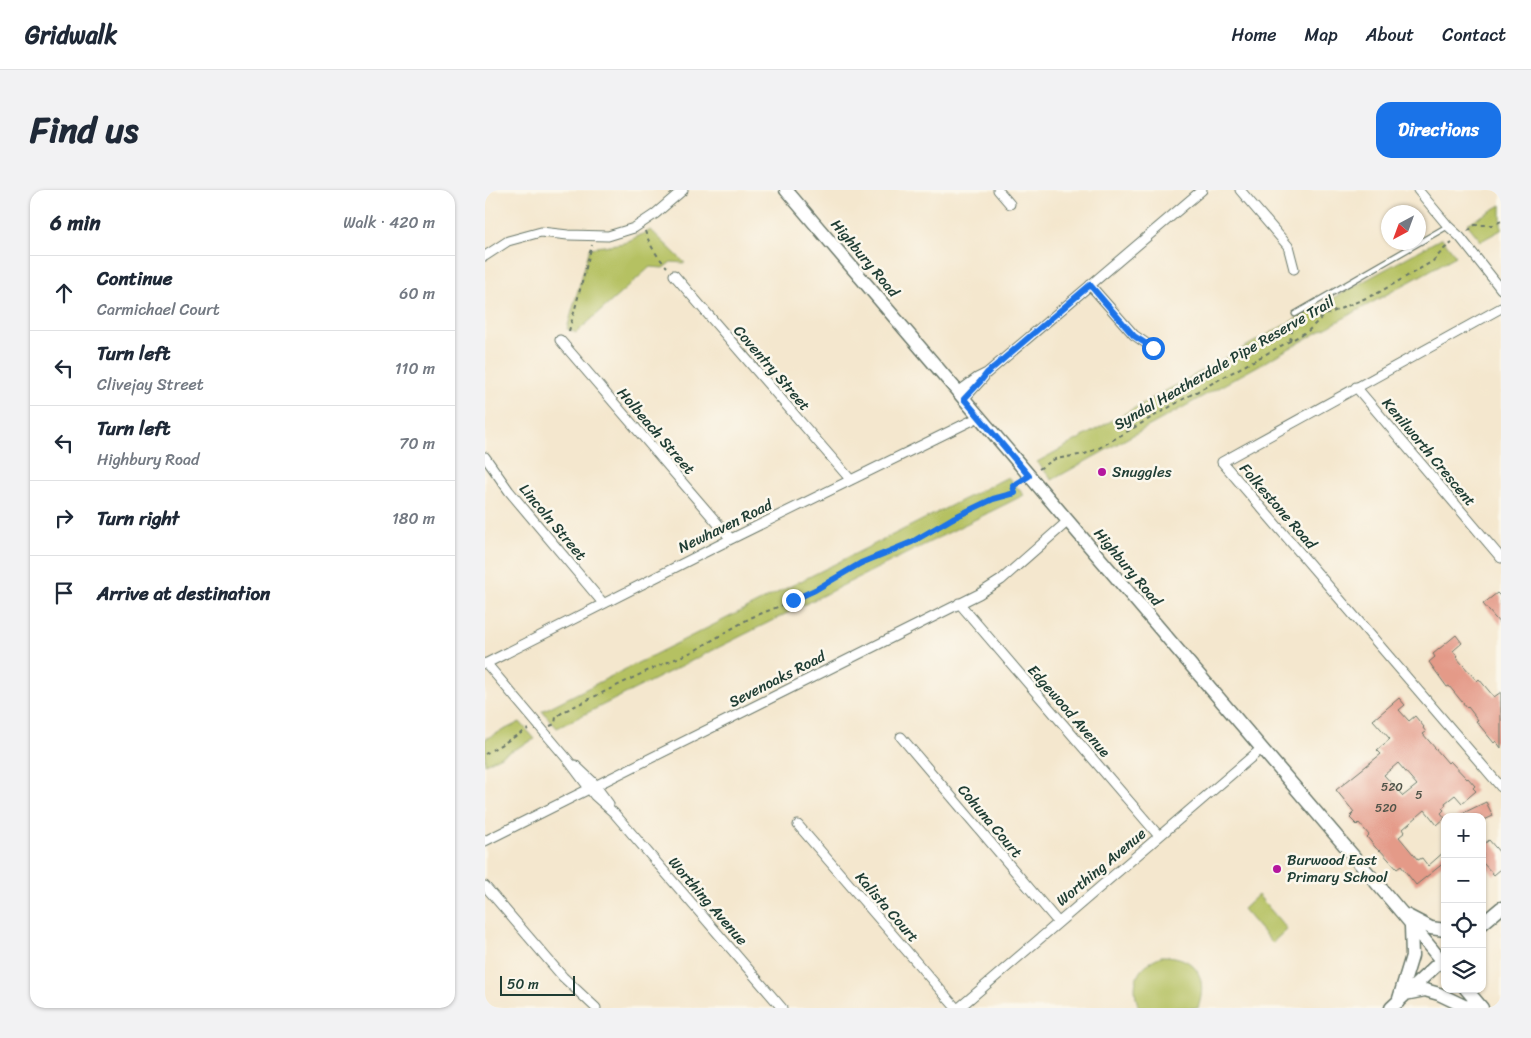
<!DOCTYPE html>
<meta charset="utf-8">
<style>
:root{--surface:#fff;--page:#f2f2f3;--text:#1f2937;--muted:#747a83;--line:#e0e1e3;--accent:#1a73e8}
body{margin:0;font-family:Sriracha,sans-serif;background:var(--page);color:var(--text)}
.controls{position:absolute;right:15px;bottom:15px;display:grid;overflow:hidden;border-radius:10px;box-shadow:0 1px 4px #0004}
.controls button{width:45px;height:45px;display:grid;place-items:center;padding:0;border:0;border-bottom:1px solid var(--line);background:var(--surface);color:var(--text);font:25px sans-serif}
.compass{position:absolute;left:896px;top:15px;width:45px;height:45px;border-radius:50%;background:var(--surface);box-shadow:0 1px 4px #0004;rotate:221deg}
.scale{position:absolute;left:15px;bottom:12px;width:75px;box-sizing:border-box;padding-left:5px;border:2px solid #1f3d34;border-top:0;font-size:14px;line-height:18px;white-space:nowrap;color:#1f3d34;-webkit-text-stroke:4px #fbf7ec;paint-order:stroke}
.stop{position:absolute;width:15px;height:15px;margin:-11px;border:4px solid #1a73e8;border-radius:50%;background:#fff}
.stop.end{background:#1a73e8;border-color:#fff;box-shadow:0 1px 5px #0008}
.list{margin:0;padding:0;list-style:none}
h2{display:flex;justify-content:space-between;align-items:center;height:65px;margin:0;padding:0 20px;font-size:21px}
h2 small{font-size:16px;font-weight:400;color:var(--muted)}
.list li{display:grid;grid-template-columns:32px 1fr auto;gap:15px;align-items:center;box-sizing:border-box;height:75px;padding:0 20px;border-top:1px solid var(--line)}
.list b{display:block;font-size:19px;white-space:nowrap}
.list p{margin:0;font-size:16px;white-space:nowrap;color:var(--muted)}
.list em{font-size:16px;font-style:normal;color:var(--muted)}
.icon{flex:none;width:28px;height:28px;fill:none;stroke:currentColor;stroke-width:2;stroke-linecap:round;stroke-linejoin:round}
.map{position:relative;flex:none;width:1016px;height:818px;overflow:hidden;border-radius:15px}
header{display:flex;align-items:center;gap:30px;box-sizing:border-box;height:70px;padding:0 25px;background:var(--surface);border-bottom:1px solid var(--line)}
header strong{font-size:24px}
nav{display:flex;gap:28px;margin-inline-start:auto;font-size:18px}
.intro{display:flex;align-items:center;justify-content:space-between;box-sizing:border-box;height:120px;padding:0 30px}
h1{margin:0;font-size:35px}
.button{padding:12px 22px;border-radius:15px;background:var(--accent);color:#fff;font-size:18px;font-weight:700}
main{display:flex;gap:30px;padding:0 30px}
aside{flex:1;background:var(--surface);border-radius:15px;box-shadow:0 1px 4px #0004}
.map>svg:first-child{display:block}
.green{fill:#b5c162;stroke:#6a7f4b}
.building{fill:#e49a88;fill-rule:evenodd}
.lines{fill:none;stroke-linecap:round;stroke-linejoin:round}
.service-casing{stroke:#6a786a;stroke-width:7}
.minor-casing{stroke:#6a786a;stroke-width:11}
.primary-casing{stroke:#6a786a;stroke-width:15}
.path{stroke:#6a786a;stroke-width:2;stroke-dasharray:4 4;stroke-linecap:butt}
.service{stroke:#fff;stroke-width:4.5}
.minor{stroke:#fff;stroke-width:9}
.primary{stroke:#fff;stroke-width:12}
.route{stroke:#1a73e8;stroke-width:6}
.poi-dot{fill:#b5179e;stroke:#fbf7ec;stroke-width:2}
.labels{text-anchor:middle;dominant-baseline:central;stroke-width:5;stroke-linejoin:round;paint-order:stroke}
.number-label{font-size:12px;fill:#505449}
.street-label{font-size:15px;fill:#1f3d34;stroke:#fbf7ec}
.poi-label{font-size:15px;fill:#1f3d34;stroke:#fbf7ec;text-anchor:start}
</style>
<header>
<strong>Gridwalk</strong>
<nav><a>Home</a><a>Map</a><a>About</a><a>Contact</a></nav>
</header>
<div class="intro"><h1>Find us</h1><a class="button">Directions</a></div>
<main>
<aside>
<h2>6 min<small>Walk · 420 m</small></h2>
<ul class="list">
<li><svg class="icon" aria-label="ahead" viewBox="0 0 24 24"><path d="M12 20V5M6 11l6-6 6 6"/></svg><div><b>Continue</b><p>Carmichael Court</p></div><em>60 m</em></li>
<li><svg class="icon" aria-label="left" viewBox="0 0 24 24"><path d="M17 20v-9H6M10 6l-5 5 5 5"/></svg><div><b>Turn left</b><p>Clivejay Street</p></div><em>110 m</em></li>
<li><svg class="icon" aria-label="left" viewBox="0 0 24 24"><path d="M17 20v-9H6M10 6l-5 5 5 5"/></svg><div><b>Turn left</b><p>Highbury Road</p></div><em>70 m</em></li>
<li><svg class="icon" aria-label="right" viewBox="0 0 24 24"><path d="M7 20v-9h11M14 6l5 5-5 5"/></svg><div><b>Turn right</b></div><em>180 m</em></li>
<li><svg class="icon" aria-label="arrive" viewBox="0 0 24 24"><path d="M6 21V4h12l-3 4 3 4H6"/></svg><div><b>Arrive at destination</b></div></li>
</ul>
</aside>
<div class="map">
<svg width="1016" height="818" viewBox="0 0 1016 818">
<rect width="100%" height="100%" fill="#fbf7ec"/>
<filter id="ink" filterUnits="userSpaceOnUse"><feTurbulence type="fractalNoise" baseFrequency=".02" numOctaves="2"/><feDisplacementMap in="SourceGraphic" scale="10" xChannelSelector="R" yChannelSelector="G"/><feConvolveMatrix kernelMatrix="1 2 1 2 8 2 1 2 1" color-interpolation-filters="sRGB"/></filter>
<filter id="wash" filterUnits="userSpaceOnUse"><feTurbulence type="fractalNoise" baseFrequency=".0096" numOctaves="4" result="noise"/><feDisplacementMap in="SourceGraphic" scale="20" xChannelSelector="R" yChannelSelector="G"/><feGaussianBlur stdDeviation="1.12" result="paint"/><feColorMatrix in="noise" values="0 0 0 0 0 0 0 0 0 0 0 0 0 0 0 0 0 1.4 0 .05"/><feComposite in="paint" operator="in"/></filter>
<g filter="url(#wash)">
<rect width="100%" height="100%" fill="#f4e7ce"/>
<path class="green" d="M1016,15v25l-20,11 -14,-17z
M166,40l34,33 -14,-1 -8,6 -13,-1 -74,66 -9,-4 23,-81 34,-5z
M957,48l14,18 -404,224 -15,-18z
M523,287l16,18 -467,233 -15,-17z
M35,532l15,17 -50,25v-25z
M773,705l29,34 -15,14 -29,-34z
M676,766c34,-1 48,21 37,52h-59c-9,-25 -3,-41 22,-52z"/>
<g id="blocks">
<path class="building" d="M1012,403l4,4v28l-18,-21z
M971,445l6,8 -9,8 4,5 -1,1 21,24 2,-2 15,18 7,-5v56l-5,-7 -2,2 -18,-22 2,-1 -10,-13 -1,1 -18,-22 -2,1 -18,-25 6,-5 -2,-3z
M914,508l6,7 -6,5 10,11 6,-5 9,11 -1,1 3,4 -3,2 25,29 2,-2 17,18 1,-1 7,8 -2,2 3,3 -14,12 -7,-8 -10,8 1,2 -4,3 2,2 -3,3 4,5 -8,7 -12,-15 -22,19 2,3 -6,5 19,23 4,-2 6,8 17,-15v11l-29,23 -15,-19 -4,3 -17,-19 -1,1 -4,-4 -8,-10 2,-2 -10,-12 -2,2 -7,-7 2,-2 -1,-1 3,-3 -18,-22 45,-36 -4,-4 13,-11 -17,-19zM913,573l19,22 -14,11 -19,-21z
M1001,612l7,14 -11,5v-4h-27z
M1004,650l12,14v15l-7,6 -12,-13 1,-7 -1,-9z"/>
</g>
</g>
<g filter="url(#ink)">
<use href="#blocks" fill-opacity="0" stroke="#6a786a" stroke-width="1"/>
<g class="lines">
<defs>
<path id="service" d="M810,124l153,-88"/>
<path id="minor" d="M513,0l12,14
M755,0l48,56 6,23
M933,0l30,36 12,11 41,52
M0,66l23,-15 33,-9 27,3 40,1 26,-8 21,-14 28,-24
M189,85l176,204
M605,95l44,50 19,13
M1016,118l-279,154 279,325
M75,150l171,199
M871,197l145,171
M473,202l19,-14 10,-5 215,-183
M479,209l20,-22
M0,267l24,34 94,112
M474,413l200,233
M1,473l82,97 27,36 19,17 168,195
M0,474l246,-125 248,-122
M416,547l157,185
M90,575l17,16 17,23
M313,635l158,183
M0,651l494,-247 22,-14 67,-59
M0,696l78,91 33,31
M474,818l302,-259"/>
<path id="primary" d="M301,0l616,723 43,52
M921,725l25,13 14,2
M997,734l19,-16
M981,799l16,19
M920,804l20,-4 14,4 25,12 17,1
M913,812l14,-46 -1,-30
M906,818l54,-51"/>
</defs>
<use href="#service" class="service-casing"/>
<use href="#minor" class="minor-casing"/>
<use href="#primary" class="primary-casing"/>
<path class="path" d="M160,41c5,15 11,24 22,36
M983,41l7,-6h18l8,-4
M84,141l23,-86
M805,151l4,-20
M554,279l16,-10 30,-5 14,-6 86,-50 105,-57 18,-10 15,-15 55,-23 55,-32 12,-13 7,-5
M65,536l5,-2 1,-7 7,-5 86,-42 45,-19 56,-33 55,-22 45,-27 62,-27 41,-24 40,-19 20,-5 2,-2 -1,-5 7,-6
M0,564l43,-25"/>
<use href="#service" class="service"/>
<use href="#minor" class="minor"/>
<use href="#primary" class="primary"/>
</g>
</g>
<g class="lines" filter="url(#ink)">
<path class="route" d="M308,410l22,-10 46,-27 51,-21 41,-24 40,-19 22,-6 -2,-7 16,-10 -65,-77 16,-17 7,-9 103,-88 44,51 19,12"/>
</g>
<g class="poi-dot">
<circle cx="617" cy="282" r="5"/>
<circle cx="792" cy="679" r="5"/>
</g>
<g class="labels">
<g class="number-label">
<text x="907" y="597">520</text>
<text x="934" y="605">5</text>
<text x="901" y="618">520</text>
</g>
<g class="street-label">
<text transform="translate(380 68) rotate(50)">Highbury Road</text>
<text transform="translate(739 173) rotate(-30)">Syndal Heatherdale Pipe Reserve Trail</text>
<text transform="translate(287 178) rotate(49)">Coventry Street</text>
<text transform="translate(171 241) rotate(49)">Holbeach Street</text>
<text transform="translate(944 262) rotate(50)">Kenilworth Crescent</text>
<text transform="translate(793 316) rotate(49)">Folkestone Road</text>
<text transform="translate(68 332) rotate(50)">Lincoln Street</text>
<text transform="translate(240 336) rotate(-26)">Newhaven Road</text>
<text transform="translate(643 377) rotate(50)">Highbury Road</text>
<text transform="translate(292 489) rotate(-27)">Sevenoaks Road</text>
<text transform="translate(584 521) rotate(49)">Edgewood Avenue</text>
<text transform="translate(505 631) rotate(50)">Cohuna Court</text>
<text transform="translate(616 677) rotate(-40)">Worthing Avenue</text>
<text transform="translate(223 711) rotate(49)">Worthing Avenue</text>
<text transform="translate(402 717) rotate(49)">Kalista Court</text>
</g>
<g class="poi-label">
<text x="627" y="282">Snuggles</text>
<text x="802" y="670">Burwood East<tspan x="802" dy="17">Primary School</tspan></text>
</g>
</g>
</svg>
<div class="controls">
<button>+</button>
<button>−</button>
<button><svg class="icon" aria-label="locate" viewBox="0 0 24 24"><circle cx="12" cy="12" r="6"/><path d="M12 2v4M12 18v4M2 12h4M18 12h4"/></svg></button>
<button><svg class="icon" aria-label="layers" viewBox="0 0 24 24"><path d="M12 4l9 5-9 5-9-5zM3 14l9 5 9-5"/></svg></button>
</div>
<svg class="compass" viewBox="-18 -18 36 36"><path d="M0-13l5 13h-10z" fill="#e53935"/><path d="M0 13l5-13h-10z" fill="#747a83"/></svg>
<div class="scale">50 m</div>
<div class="stop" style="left:668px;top:158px"></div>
<div class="stop end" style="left:308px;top:410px"></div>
</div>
</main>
